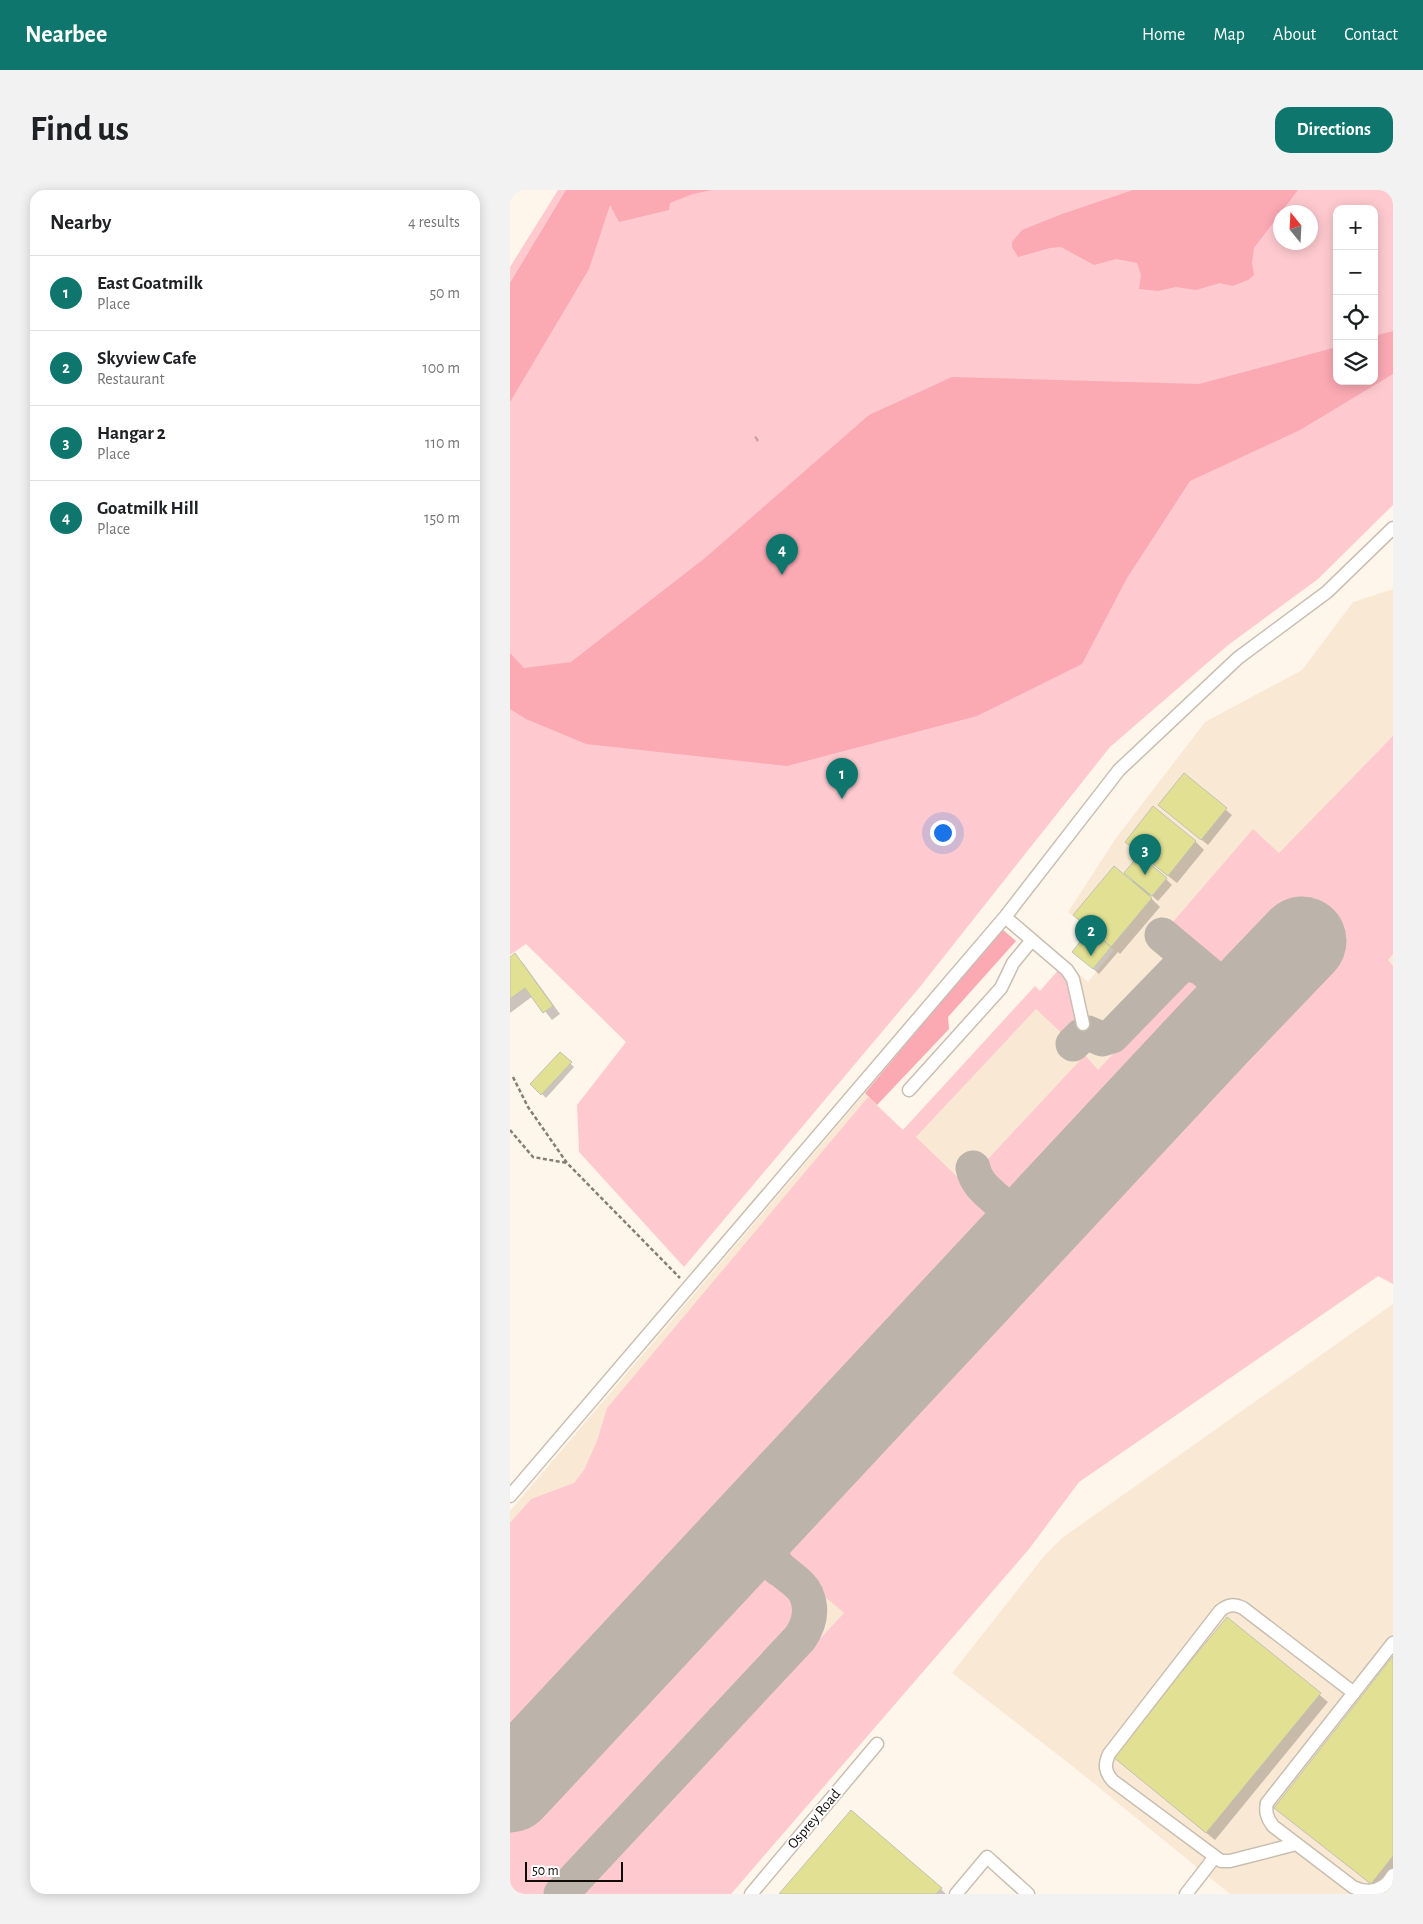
<!DOCTYPE html>
<meta charset="utf-8">
<style>
:root{--surface:#fff;--page:#f2f2f2;--text:#202124;--muted:#757577;--line:#e0e0e0;--accent:#0f766e}
body{margin:0;font-family:"Alegreya Sans",sans-serif;background:var(--page);color:var(--text)}
.controls{position:absolute;right:15px;top:15px;display:grid;overflow:hidden;border-radius:10px;box-shadow:0 2px 12px #0003}
.controls button{width:45px;height:45px;display:grid;place-items:center;padding:0;border:0;border-bottom:1px solid var(--line);background:var(--surface);color:var(--text);font:25px sans-serif}
.compass{position:absolute;left:763px;top:15px;width:45px;height:45px;border-radius:50%;background:var(--surface);box-shadow:0 2px 12px #0003;rotate:342deg}
.scale{position:absolute;left:15px;bottom:12px;width:98px;box-sizing:border-box;padding-left:5px;border:2px solid #100c08;border-top:0;font-size:14px;line-height:18px;white-space:nowrap;color:#100c08;-webkit-text-stroke:4px #fff;paint-order:stroke}
.you{position:absolute;left:432px;top:642px;width:18px;height:18px;margin:-12px;border:4px solid #fff;border-radius:50%;background:#1a73e8;box-shadow:0 0 0 8px #1a73e833}
.badge{display:grid;place-items:center;width:32px;height:32px;border-radius:50%;background:var(--accent);color:#fff;font-size:16px;font-weight:700}
.pin{position:absolute;translate:-50% -41px;filter:drop-shadow(0 1px 2px #0008)}
.pin::after{content:'';position:absolute;top:26px;width:18px;height:15px;background:inherit;clip-path:polygon(0 0,100% 0,50% 100%)}
.list{margin:0;padding:0;list-style:none}
h2{display:flex;justify-content:space-between;align-items:center;height:65px;margin:0;padding:0 20px;font-size:21px}
h2 small{font-size:16px;font-weight:400;color:var(--muted)}
.list li{display:grid;grid-template-columns:32px 1fr auto;gap:15px;align-items:center;box-sizing:border-box;height:75px;padding:0 20px;border-top:1px solid var(--line)}
.list b{display:block;font-size:19px;white-space:nowrap}
.list p{margin:0;font-size:16px;white-space:nowrap;color:var(--muted)}
.list em{font-size:16px;font-style:normal;color:var(--muted)}
.icon{flex:none;width:28px;height:28px;fill:none;stroke:currentColor;stroke-width:2;stroke-linecap:round;stroke-linejoin:round}
.map{position:relative;flex:none;width:883px;height:1704px;overflow:hidden;border-radius:15px}
header{display:flex;align-items:center;gap:30px;box-sizing:border-box;height:70px;padding:0 25px;background:var(--accent);color:#fff}
header strong{font-size:24px}
nav{display:flex;gap:28px;margin-inline-start:auto;font-size:18px}
.intro{display:flex;align-items:center;justify-content:space-between;box-sizing:border-box;height:120px;padding:0 30px}
h1{margin:0;font-size:35px}
.button{padding:12px 22px;border-radius:15px;background:var(--accent);color:#fff;font-size:18px;font-weight:700}
main{display:flex;gap:30px;padding:0 30px}
aside{flex:1;background:var(--surface);border-radius:15px;box-shadow:0 2px 12px #0003}
.map>svg:first-child{display:block}
.built{fill:#f9e9d4}
.green{fill:#fecacf;fill-rule:evenodd}
.forest{fill:#fba9b3}
.shadow{fill:#0003}
.lines{fill:none;stroke-linecap:round;stroke-linejoin:round}
.taxiway{stroke:#bcb4ab;stroke-width:35}
.runway{stroke:#bcb4ab;stroke-width:89}
.building{fill:#e2e093;stroke:#c2c2b2}
.minor-casing{stroke:#c9bfb1;stroke-width:15}
.path{stroke:#847e76;stroke-width:2.5;stroke-dasharray:4 2.5;stroke-linecap:butt}
.minor{stroke:#fff;stroke-width:12}
.labels{text-anchor:middle;dominant-baseline:central;stroke-width:4;stroke-linejoin:round;paint-order:stroke}
.street-label{font-size:15px;fill:#100c08;stroke:#fff}
</style>
<header>
<strong>Nearbee</strong>
<nav><a>Home</a><a>Map</a><a>About</a><a>Contact</a></nav>
</header>
<div class="intro"><h1>Find us</h1><a class="button">Directions</a></div>
<main>
<aside>
<h2>Nearby<small>4 results</small></h2>
<ul class="list">
<li><span class="badge">1</span><div><b>East Goatmilk</b><p>Place</p></div><em>50 m</em></li>
<li><span class="badge">2</span><div><b>Skyview Cafe</b><p>Restaurant</p></div><em>100 m</em></li>
<li><span class="badge">3</span><div><b>Hangar 2</b><p>Place</p></div><em>110 m</em></li>
<li><span class="badge">4</span><div><b>Goatmilk Hill</b><p>Place</p></div><em>150 m</em></li>
</ul>
</aside>
<div class="map">
<svg width="883" height="1704" viewBox="0 0 883 1704">
<rect width="100%" height="100%" fill="#fff6eb"/>
<path class="built" d="M883,399v494l-14,193 -300,206 -50,67 -298,345h-221v-383l355,-418 38,37 132,-144 5,5 25,-29 23,20 26,-32 -46,-38 48,-74 89,-116 97,-52 51,-68z
M883,1114v590h-163l-159,-129 -119,-92 93,-118 17,-17z"/>
<path class="green" d="M48,0h835v315l-75,74 -91,67 -117,101 -191,241 -235,279 -105,-115 -2,-47 49,-63 -100,-98 -16,11v-688zM827,19h37v172h-37zM771,22h30v30h-30z
M883,546v218l-5,6 5,6v318l-15,-8 -299,206 -50,67 -298,345h-149l262,-281c-15,-15 -57,-41 -63,-59 -2,-9 0,-19 2,-27l491,-526 9,1 4,2 40,-41 -34,-32c-11,11 -39,46 -51,49 -6,1 -13,0 -19,-2l-57,-48 87,-101 26,24z
M551,777l8,10 11,52 -11,11 -33,-31 -120,128 84,81 2,9 -1,17 -491,524v-245l21,-24 43,-16 10,-13 13,-29 10,-33 261,-311 35,33 132,-144 5,5z
M679,786c23,2 28,22 22,41l-165,178 -9,7 -13,2 -11,-1 -22,-23 -4,-10 1,-11 97,-104 13,15 86,-92z
M250,1379c10,5 17,11 25,18 17,15 26,25 14,47l-244,260h-45v-71l232,-250z"/>
<path class="forest" d="M56,0h146l-19,4 -23,9 -1,7 -50,12 -9,-17 -21,64 -79,133v-119z
M623,0h165l-44,58 -2,15 2,12 -6,5 -16,6 -12,-3 -24,7 -20,-3 -18,4 -19,-2 2,-14 -4,-12 -21,-4 -22,6 -33,-18 -11,1 -32,9 -6,-10v-5l10,-12 40,-16z
M883,141v43l-93,56 -110,51 -63,97 -45,86 -105,52 -190,50 -201,-22 -60,-25 -16,-10v-56l14,15 47,-6 134,-104 164,-143 83,-38 247,7 138,-37v34h37v-45z
M492,739l14,12 -68,76 1,12 -72,76 -12,-12z"/>
<path class="shadow" d="M0,0h5l-2,4 -3,-1z
M246,246l3,4 -2,2 -3,-5z
M674,585l48,40 -24,30 -42,-34z
M686,652l8,8 -27,33 -42,-33z
M615,683l41,6 6,6 -14,16 -7,-6 -2,1 11,11 -40,47 -2,-2 -19,22 -26,-22 60,-71z
M5,765l8,8 37,51 -8,6 -19,-24 -23,17v-55z
M50,864l14,13 -28,31 -14,-14z
M717,1428l101,84 -113,138 -93,-76z
M883,1468v212l-15,19 -103,-82z
M431,1699l5,5h-165z"/>
<g class="lines">
<path class="taxiway" d="M652,745l55,46c17,22 11,32 -3,52
M707,791c16,11 34,10 49,-2
M563,854l8,-8 7,-3 14,6 10,-3 67,-69 10,-3 11,3
M463,978c5,26 34,30 37,54 2,12 -3,24 -6,35
M495,1018c17,8 34,4 50,-4
M258,1321c-11,21 0,40 11,58
M51,1704l239,-256c9,-13 13,-28 6,-44 -3,-7 -10,-12 -16,-17 -17,-14 -39,-32 -63,-23"/>
<path class="runway" d="M0,1598l704,-755 88,-92"/>
</g>
<path class="building" d="M674,583l43,35 -26,32 -43,-35z
M643,616l43,35 -28,35 -43,-34z
M629,665l28,23 -15,18 -28,-23z
M604,676l38,32 -41,49 -38,-32z
M580,739l21,18 -18,22 -21,-17z
M5,763l38,53 -10,7 -18,-25 -15,11v-42z
M50,862l12,10 -31,33 -11,-11z
M717,1427l94,76 -115,140 -94,-77z
M883,1466v200l-22,28 -97,-76z
M341,1620l91,78 -6,6h-157z"/>
<g class="lines">
<defs>
<path id="minor" d="M495,727l62,53 6,9 10,45
M399,900l92,-102 12,-25 19,-23
M0,1306l495,-579 114,-147 119,-112 89,-66 66,-64
M883,1453l-126,160c-2,9 0,15 6,23l80,61c16,7 31,4 40,-12
M786,1654l-66,17h-9l-108,-80c-8,-9 -9,-16 -4,-27l111,-143c8,-7 14,-7 23,-3l111,85
M241,1704l126,-150
M446,1704l31,-37 41,37
M676,1704l28,-36"/>
</defs>
<use href="#minor" class="minor-casing"/>
<path class="path" d="M3,887l15,30 39,56 113,115
M0,940l23,27 34,6"/>
<use href="#minor" class="minor"/>
</g>
<g class="labels">
<g class="street-label">
<text transform="translate(304 1629) rotate(-50)">Osprey Road</text>
</g>
</g>
</svg>
<div class="controls">
<button>+</button>
<button>−</button>
<button><svg class="icon" aria-label="locate" viewBox="0 0 24 24"><circle cx="12" cy="12" r="6"/><path d="M12 2v4M12 18v4M2 12h4M18 12h4"/></svg></button>
<button><svg class="icon" aria-label="layers" viewBox="0 0 24 24"><path d="M12 4l9 5-9 5-9-5zM3 14l9 5 9-5"/></svg></button>
</div>
<svg class="compass" viewBox="-18 -18 36 36"><path d="M0-13l5 13h-10z" fill="#e53935"/><path d="M0 13l5-13h-10z" fill="#757577"/></svg>
<div class="scale">50 m</div>
<div class="you"></div>
<div class="pin badge" style="left:332px;top:609px">1</div>
<div class="pin badge" style="left:581px;top:766px">2</div>
<div class="pin badge" style="left:635px;top:685px">3</div>
<div class="pin badge" style="left:272px;top:385px">4</div>
</div>
</main>
